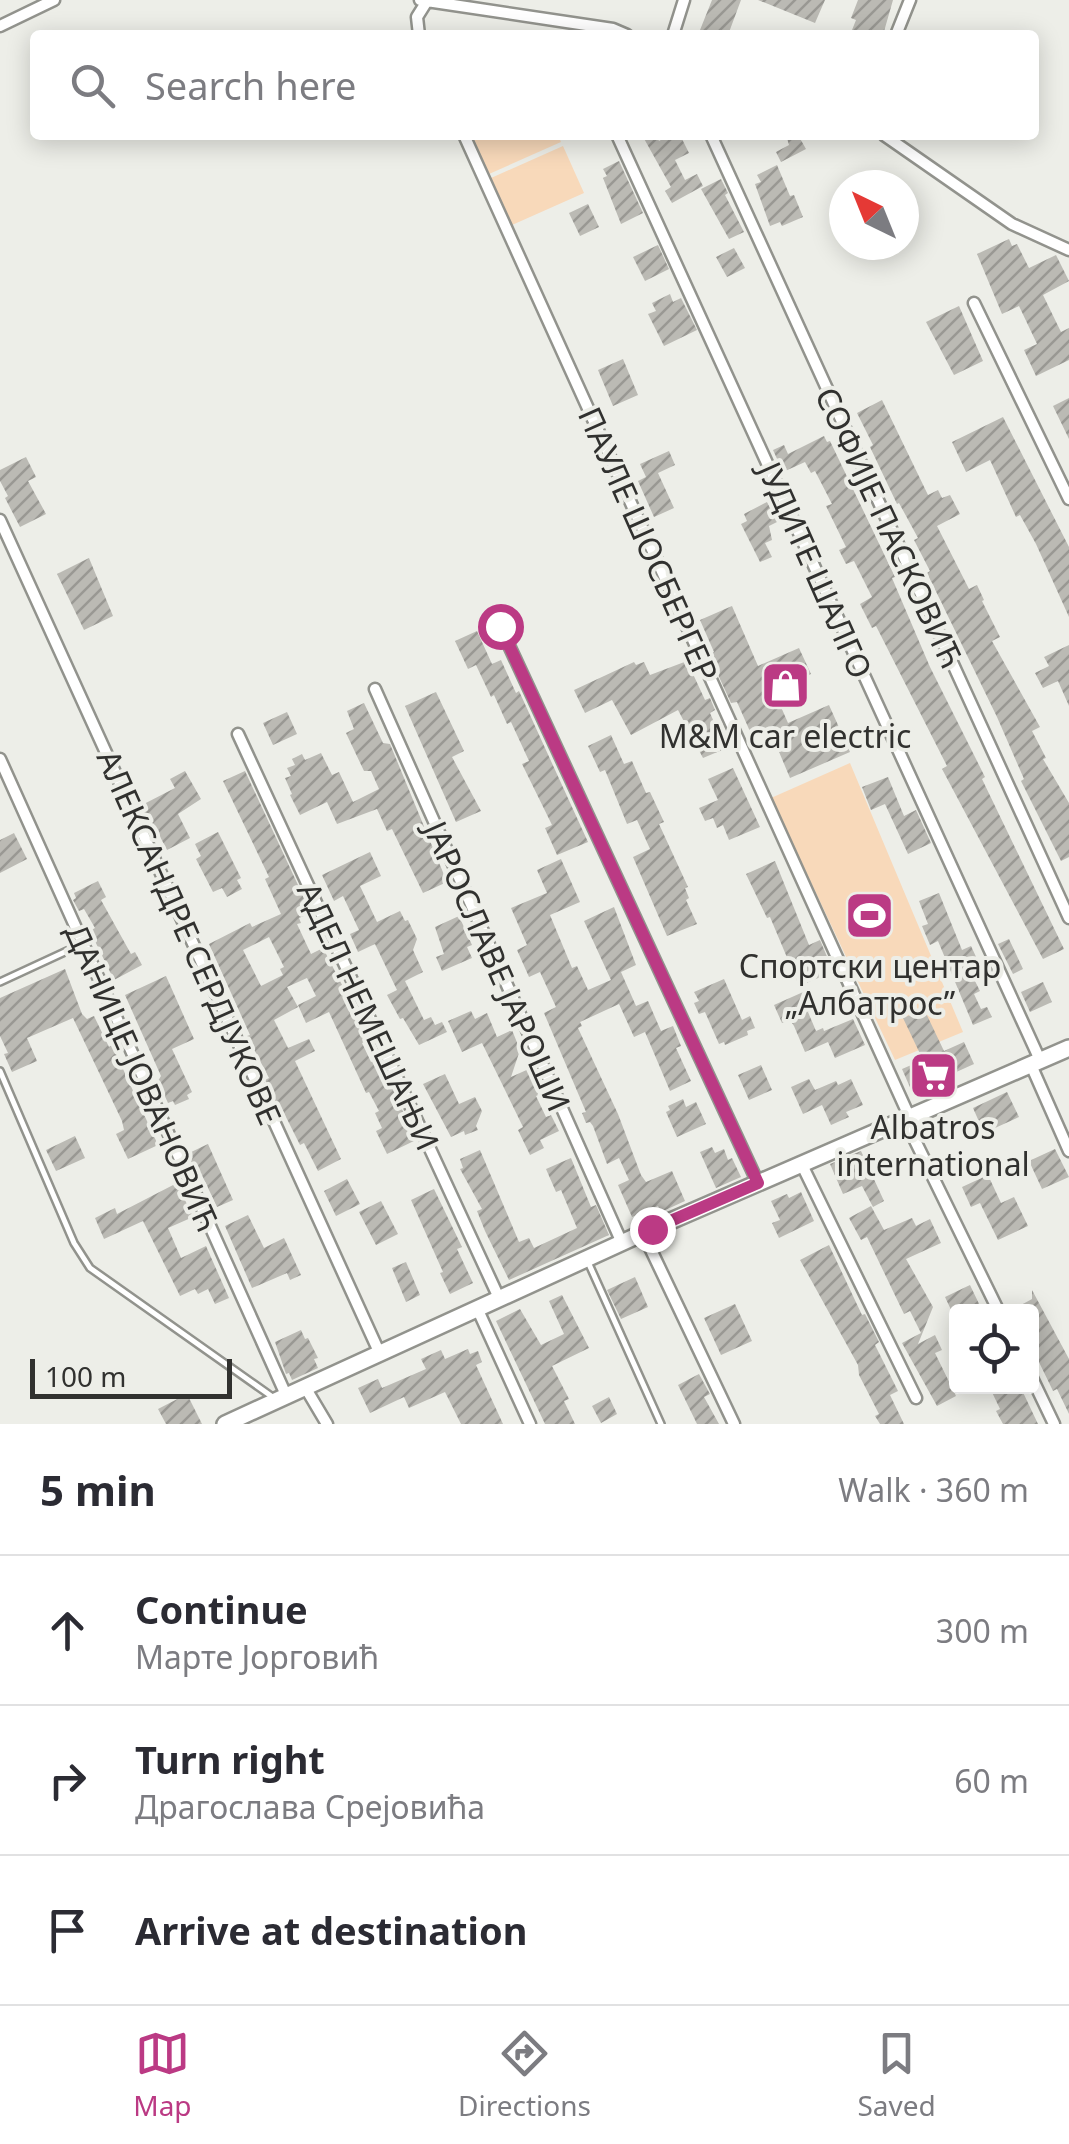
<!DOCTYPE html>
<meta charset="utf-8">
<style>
:root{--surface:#fff;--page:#f7f7f7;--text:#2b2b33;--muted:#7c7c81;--line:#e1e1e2;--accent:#bb3a84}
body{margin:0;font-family:"Noto Sans",sans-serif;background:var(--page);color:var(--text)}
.controls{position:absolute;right:30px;bottom:30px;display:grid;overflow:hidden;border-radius:10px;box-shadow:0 5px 25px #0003}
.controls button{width:90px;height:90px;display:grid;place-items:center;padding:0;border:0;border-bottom:2px solid var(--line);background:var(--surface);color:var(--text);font:50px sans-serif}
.compass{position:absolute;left:829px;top:170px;width:90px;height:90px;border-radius:50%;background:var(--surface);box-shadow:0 5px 25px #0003;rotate:317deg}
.scale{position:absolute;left:30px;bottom:25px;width:202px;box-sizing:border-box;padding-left:10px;border:5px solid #31312f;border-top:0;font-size:28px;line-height:35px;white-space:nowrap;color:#31312f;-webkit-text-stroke:8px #edeee8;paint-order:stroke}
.stop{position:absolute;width:30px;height:30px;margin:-22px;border:8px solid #bb3a84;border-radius:50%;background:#fff}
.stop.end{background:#bb3a84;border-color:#fff;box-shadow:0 2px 10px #0008}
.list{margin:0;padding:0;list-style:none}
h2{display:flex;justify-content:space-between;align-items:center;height:130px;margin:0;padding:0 40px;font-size:42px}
h2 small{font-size:32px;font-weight:400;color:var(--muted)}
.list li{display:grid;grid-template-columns:65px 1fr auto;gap:30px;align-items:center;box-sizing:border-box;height:150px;padding:0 40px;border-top:2px solid var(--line)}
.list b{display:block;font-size:38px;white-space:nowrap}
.list p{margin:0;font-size:32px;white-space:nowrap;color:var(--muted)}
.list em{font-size:32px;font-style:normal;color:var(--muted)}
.icon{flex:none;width:55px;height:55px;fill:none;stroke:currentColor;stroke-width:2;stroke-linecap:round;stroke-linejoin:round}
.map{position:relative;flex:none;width:1069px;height:1424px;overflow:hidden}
.search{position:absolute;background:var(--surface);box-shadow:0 5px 25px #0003;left:30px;right:30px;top:30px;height:110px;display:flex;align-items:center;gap:25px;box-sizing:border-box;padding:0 35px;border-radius:10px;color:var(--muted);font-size:38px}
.sheet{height:580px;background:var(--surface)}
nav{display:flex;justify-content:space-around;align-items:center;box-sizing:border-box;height:140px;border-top:2px solid var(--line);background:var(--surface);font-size:28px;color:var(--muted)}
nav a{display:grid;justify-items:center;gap:5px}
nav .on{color:var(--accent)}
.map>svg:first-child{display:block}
.green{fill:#f8d9ba}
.building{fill:url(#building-hatch);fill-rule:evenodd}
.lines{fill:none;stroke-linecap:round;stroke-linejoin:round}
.lane-casing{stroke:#92938d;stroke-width:10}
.street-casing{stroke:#92938d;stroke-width:15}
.secondary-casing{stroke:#92938d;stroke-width:20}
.lane{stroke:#fff;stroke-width:5}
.street{stroke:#fff;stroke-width:10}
.secondary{stroke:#fff;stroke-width:15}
.route{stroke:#bb3a84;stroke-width:12}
.labels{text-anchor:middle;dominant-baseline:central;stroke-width:8;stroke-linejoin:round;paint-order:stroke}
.street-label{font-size:32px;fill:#31312f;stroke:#edeee8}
.poi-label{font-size:32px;fill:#31312f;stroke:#edeee8}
</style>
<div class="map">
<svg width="1069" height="1424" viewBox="0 0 1069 1424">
<defs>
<pattern id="building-hatch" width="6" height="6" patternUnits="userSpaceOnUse" patternTransform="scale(2.5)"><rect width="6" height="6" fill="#bbbab4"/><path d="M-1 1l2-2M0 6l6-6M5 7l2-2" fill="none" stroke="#999893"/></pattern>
</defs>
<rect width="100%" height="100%" fill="#edeee8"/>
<path class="green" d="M472,135h86l3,7 -72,32z
M563,146l21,47 -72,32 -21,-47z
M850,763l113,269 -68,28 -124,-262z"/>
<path class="building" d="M712,0h29l-13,35h-30z
M758,0h67l-10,23z
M858,0h35l-10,35h-33l6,-15 -5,-2z
M642,135h14l3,6 11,-6h10l9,18 -14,7 10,20 12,-6 6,12 -31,17 -7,-12 6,-4z
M786,135h12l8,14 -25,13 -5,-10 13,-7z
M619,161l24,52 -22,11 -18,-46 4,-2 -4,-7z
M777,165l13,31 4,-1 9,22 -21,9 -2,-4 -10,4 -15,-42 6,-2 -4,-7z
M721,179l7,14 -3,2 19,37 -15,7 -28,-50z
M588,204l11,23 -19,9 -11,-23z
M1009,239l3,7 5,-2 12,24 27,-13 13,26 -26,14 18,37 8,-4v32l-33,16 -12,-26 13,-6 -18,-38 -17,8 -25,-60z
M658,245l11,24 -24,12 -12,-24z
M734,248l11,20 -18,9 -11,-20z
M670,294l3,8 8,-4 16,32 -33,16 -16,-32 8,-3 -4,-8z
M959,306l24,55 -29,14 -28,-53z
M623,359l15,36 -25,11 -15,-36z
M1069,398v41l-16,-33z
M882,400l46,95 10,-5 4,8 8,-3 10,19 -23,12 32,63 8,-4 7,15 -2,1 18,36 -8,4 48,86 -8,4 14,27 -3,1 26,44v54l-8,4 -40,-80 3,-2 -27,-62 -70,-144 3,-2 -16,-31 4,-2 -19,-35 -2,1 -27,-57 3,-2 -16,-32z
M1003,417l66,130v70l-33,-73 -16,-29 -4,2 -26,-57 -24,12 -14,-30z
M824,436l3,6 3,-1 65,136 -3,1 38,89 55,110 -3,2 82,170 -21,10 -101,-190 5,-3 -71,-140 -4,2 -12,-24 12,-7 -18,-36 -8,3 -7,-14 7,-3 -20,-41 6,-2 -17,-33 -4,2 -6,-11 -22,10 -10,-22 11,-5 4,9z
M669,451l6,14 -17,8 16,35 -20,9 -16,-36 8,-4 -6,-13z
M26,457l10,20 -8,4 18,33 -26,13 -15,-29 3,-2 -8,-15v-11z
M767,502l10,20 -8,4 3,14 -7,3 7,14 -12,5 -19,-38 6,-3 -3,-7z
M89,558l24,58 -29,14 -27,-56z
M732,606l26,60 41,-18 12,26 -13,5 -2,-5 -25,10 17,39 41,-18 21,47 -60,26 -21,-50 -17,8 -15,-34 -6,1 -22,-48 5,-3 -14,-32z
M477,631l15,33 9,-4 15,33 3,-2 69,151 -31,13 -12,-27 7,-3 -30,-61 7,-3 -18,-39 -4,2 -13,-29 -3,2 -15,-32 -8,4 -13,-28z
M1069,645v61l-11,-25 -15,7 -8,-15 14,-7 -5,-9z
M687,661l18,39 5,-2 5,12 -5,3 11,25 -3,1 4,11 -19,8 -25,-48 -47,25 -19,-35 -27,13 -11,-23 60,-28 2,3 8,-3 6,13z
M436,692l28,59 -12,6 29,54 -25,11 -51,-116z
M364,703l19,40 7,1 57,138 -24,11 -31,-64 -5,2 -10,-22 -40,15 -10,-22 -27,13 -10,-20 2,-1 -7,-16 6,-2 -4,-8 8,-3 -3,-6 10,-5 3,6 16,-7 11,22 7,-3 14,30 26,-13 -8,-18h-7l-18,-38 8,-4 -7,-18z
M287,712l10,22 -24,11 -10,-22z
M611,735l13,29 8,-3 14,32 4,-1 14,30 -5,2 29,63 -3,1 4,10 -3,2 11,24 -30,12 -34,-79 17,-8 -13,-29 -10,4 -22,-54 -5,2 -12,-26z
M733,768l27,59 -31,13 -6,-15 -6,3 -4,-10 -8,3 -6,-13 19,-8 -10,-21z
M185,771l16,28 -23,15 12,24 -23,12 -13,-25 -4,2 -10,-21 35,-18 -5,-9z
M245,771l66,142 -12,5 2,5 -4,1 14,30 12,-6 47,91 -8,4 9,19 8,-3 37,81 -29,14 -11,-23 6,-3 -7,-15 4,-2 -10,-19 -3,1 -37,-81 -23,11 -8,-18 18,-9 -9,-18 -20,9 11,20 -24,13 14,28 21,-9 6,12 -20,10 46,98 -23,12 -14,-28 -4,2 -19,-38 -3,2 -13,-29 4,-2 -22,-42 3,-1 -41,-91 41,-21 2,4 29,-13 -16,-35 4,-2 -46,-96zM269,937l15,30 -4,2 3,6 -22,11 -18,-36z
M888,777l16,39 12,-6 15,33 -23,11 -23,-50 -14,6 -9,-23z
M218,832l23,46 -4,2 5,9 -15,8 -5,-9 -9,4 -17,-33 5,-3 -6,-12z
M14,833l13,26 -27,14v-33z
M370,852l11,24 -21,10 17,36 23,-11 5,10 3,-1 9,19 -4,11 10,22 -18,9 19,39 7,-3 4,8 7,-3 5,10 -28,13 -16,-27 -3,1 -13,-24 10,-5 -22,-46 -17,8 -8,-18 9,-4 -16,-34 -9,5 -12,-26z
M561,859l19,43 -30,13 22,53 5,-2 11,24 23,-10 -27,-59 30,-14 22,58 -15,7 15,34 12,-5 13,30 12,-5 8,20 -5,2 15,33 -21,10 -25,-59 -11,5 -15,-33 -39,18 2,4 -4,2 40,86 23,61 5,7 26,-11 13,30 -24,11 -3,-6 -26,11 -14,-32 11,-5 -10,-22 -12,6 -14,-38 -3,-4 -4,1 -4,-10 4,-1 -42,-99 12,-6 -16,-35 -11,5 -12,-27 10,-5 -16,-37 36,-15 -10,-23z
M775,861l34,84 11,-5 11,26 -11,5 3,5 -24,10 -29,-69 -3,1 -21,-44z
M98,881l8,16 -5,3 30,54 4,-2 7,13 -28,15 -24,-49 5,-3 -11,-19 -5,2 -6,-11 3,-2 -2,-5z
M939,893l23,57 9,-4 13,28 -10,5 6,12 -6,3 7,15 6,-2 5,10 -19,8 -35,-84 -8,4 -8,-19 6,-2 -9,-23z
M459,916l13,29 -5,2 5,11 -30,13 -6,-14 8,-3 -9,-27z
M1009,939l14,30 -10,5 -15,-30z
M65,969l17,45 5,5 7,-3 15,31 3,-2 46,100 -30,14 -12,-25 8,-4 -2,-9 -49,-103 -46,20 10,23 -25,11 -8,-18 4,-1 -8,-17v-38z
M166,976l28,63 -22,10 20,43 -5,3 2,4 -14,6 -2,-4 -5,2 -10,-22 3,-5 -36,-81z
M724,979l18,41 8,-4 5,12 -8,3 1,4 -23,10 -1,-3 -5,2 -14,-32 -6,2 -5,-11 5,-2 -5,-9z
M1043,982l9,20 -22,10 -9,-20z
M810,989l8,19 -10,4 8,19 7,-3 1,3 29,-12 12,26 -30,13 -7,-16 -23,10 -11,-26 -4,-6 -8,3 -8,-18z
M924,1009l20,42 20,-9 10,22 -62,28 -10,-23 21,-9 -20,-42z
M471,1011l4,8 12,-6 10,24 15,-7 8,20 -9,27 20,-9 11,25 -6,3 10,21 5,-2 8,16 -19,9 4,8 -14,7 -12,-25 5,-3 -41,-84 -20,9 -14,-31z
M761,1065l11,25 -23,10 -11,-25z
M445,1074l14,30 16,-7 7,14 -6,15 2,4 -13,5 -1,-4 -13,6 -28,-53z
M809,1079l6,11 21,-9 2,4 13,-6 12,26 -17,7 3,5 -18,8 -9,-20 -19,9 -12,-27z
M1007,1092l12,25 -35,16 -11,-25z
M683,1099l3,8 10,-5 10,22 -29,13 -11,-25 4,-2 -2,-4z
M75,1136l10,22 -29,13 -10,-21z
M208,1144l25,56 -16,7 -16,-34 -4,2 -10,-21z
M712,1147l3,6 9,-4 4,11 4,-2 9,19 -25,11 -16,-36z
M1055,1149l14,28 -27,12 -13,-28z
M480,1150l39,92 10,-4 5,10 43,-20 -16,-38 -5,2 -10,-23 25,-11 20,49 5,-2 13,30 -100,45 -24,-49 -8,-20 5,-2 -22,-40 3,-1 -3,-9z
M861,1151l23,50 -11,6 -11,-21 -19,8 -13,-30z
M988,1175l13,28 13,-6 14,29 -30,14 -18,-37 -9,4 -9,-20z
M347,1179l13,25 -24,12 -12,-25z
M177,1183l16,34 -25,11 13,30 25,-12 23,52 -14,6 -7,-15 -10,5 -3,-5 -15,7 -37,-75 -39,18 -9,-21 20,-10 2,6z
M434,1189l28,58 -5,2 16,34 -23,11 -10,-21 3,-1 -32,-72z
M801,1192l13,29 -35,17 -7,-15 8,-3 -9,-19 16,-7 2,4z
M381,1201l17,33 -22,11 -17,-33z
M871,1206l13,24 28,-12 4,8 14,-7 11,24 -35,16 27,48 -15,37 17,-9 7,15 -7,3 21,43 -19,10 -35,-63 19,-10 -11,-22 -6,3 -37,-77 -6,3 -12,-22z
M248,1215l16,33 20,-10 17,37 -11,5 -3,-7 -35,15 -27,-62z
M829,1245l33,70 3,-1 14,28 -4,3 23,46 -8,4 14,29h-24l-5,-8 4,-2 -20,-39 -1,-10 -58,-105z
M406,1262l14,33 -14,7 -14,-34z
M635,1277l13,30 -27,12 -14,-29z
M970,1285l11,23 -29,4 -7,-15z
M1032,1290l37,69v55l-12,-25 -4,2 -16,-33 -5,2v-48h-24l24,-13z
M562,1295l27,53 -37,18 17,33 -5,2 11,23h-30l-49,-103 24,-12 21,36 23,-11 -15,-33z
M735,1304l17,37 -31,14 -17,-37z
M301,1330l4,9 3,-1 10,20 -4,1 4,9 -26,12 -3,-7 -3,1 -11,-32z
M468,1349l2,5 8,-3 4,11 -6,3 27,59h-42l-16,-32 -36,16 -5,-11 -34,16 -12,-25 20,-9 4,9 44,-19 -5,-10 20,-9 4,9z
M699,1374l11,20 -6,3 15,27h-22l-19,-39z
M989,1386h31l18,38h-35l-7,-13 4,-2z
M187,1394l15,30h-36l-8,-15z
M609,1397l8,17 -16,9 -9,-17z"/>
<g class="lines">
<defs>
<path id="lane" d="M0,982l82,-38
M0,1071l74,172 16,25 184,130
M588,1262l73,162"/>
<path id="street" d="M420,0l193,29 14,6
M0,26l54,-26
M419,35l-2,-18 10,-16
M673,35l11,-35
M896,35l14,-35
M464,135l445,981
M617,135l423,925
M711,135l358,783
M884,135l128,89 57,26
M974,303l95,196
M0,520l380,834
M500,626l258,557
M375,689l247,554
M238,734l261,564
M0,759l286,636
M1031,1065l38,86
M904,1118l95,194
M802,1165l114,233
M643,1233l91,191
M477,1308l53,116
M1032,1378l22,46
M305,1387l22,37"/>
<path id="secondary" d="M225,1424l418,-191 426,-185"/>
</defs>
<use href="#lane" class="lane-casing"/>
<use href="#street" class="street-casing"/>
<use href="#secondary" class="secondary-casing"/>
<use href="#lane" class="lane"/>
<use href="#street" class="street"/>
<use href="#secondary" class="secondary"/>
</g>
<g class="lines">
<path class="route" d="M500,626l258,557 -106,46"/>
</g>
<defs>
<symbol id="shop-square" viewBox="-11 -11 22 22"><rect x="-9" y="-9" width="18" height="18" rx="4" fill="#bb3a84" stroke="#edeee8"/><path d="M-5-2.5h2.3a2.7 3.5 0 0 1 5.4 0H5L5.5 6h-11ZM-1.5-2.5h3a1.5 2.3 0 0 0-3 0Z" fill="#fff"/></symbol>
<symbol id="stadium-square" viewBox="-11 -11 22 22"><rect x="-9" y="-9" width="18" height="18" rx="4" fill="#bb3a84" stroke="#edeee8"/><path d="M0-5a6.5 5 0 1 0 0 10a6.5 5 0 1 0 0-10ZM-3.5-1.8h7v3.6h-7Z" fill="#fff"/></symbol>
<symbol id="supermarket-square" viewBox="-11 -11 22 22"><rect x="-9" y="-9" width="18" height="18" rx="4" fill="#bb3a84" stroke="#edeee8"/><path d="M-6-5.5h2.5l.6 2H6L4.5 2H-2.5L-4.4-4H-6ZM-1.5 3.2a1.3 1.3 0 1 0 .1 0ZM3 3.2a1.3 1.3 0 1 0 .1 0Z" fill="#fff"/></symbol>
</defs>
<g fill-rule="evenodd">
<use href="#shop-square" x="758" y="658" width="55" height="55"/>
<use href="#stadium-square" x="842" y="888" width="55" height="55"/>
<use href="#supermarket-square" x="906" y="1048" width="55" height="55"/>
</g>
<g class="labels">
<g class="street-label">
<text transform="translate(890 527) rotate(65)">СОФИЈЕ ПАСКОВИЋ</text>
<text transform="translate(649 544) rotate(66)">ПАУЛЕ ШОСБЕРГЕР</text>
<text transform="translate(816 570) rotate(66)">ЈУДИТЕ ШАЛГО</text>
<text transform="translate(190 937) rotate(66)">АЛЕКСАНДРЕ СЕРДЈУКОВЕ</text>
<text transform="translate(498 966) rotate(66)">ЈАРОСЛАВЕ ЈАРОШИ</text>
<text transform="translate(369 1016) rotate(65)">АДЕЛ НЕМЕШАЊИ</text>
<text transform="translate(143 1077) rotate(66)">ДАНИЦЕ ЈОВАНОВИЋ</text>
</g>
<g class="poi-label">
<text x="785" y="735">M&amp;M car electric</text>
<text x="870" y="965">Спортски центар<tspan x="870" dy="37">„Албатрос”</tspan></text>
<text x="933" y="1126">Albatros<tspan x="933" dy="37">international</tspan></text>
</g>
</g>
</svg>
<div class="controls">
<button><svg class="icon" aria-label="locate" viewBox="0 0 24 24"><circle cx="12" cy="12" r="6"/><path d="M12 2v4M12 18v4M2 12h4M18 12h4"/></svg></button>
</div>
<svg class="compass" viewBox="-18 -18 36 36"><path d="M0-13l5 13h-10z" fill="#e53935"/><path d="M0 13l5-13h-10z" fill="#7c7c81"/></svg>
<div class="scale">100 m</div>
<div class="stop" style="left:500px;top:626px"></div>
<div class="stop end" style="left:652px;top:1229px"></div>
<div class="search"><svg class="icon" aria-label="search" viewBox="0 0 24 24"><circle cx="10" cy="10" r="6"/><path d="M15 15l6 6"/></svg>Search here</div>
</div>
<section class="sheet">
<h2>5 min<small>Walk · 360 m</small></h2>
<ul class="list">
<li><svg class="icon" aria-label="ahead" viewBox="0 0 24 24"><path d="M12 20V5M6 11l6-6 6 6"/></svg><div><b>Continue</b><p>Марте Јорговић</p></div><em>300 m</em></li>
<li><svg class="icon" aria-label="right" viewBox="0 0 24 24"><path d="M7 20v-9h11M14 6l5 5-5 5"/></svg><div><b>Turn right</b><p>Драгослава Срејовића</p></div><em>60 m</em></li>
<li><svg class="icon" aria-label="arrive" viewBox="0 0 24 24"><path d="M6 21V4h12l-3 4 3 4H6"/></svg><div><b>Arrive at destination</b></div></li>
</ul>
</section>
<nav>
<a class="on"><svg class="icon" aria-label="map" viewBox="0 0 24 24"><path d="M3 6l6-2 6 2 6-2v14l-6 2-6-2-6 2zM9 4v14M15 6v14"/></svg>Map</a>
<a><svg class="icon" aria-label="directions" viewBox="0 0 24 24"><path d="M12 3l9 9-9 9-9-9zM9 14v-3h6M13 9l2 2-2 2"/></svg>Directions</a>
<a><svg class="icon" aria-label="saved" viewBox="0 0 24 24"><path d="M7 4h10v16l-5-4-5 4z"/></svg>Saved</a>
</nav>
